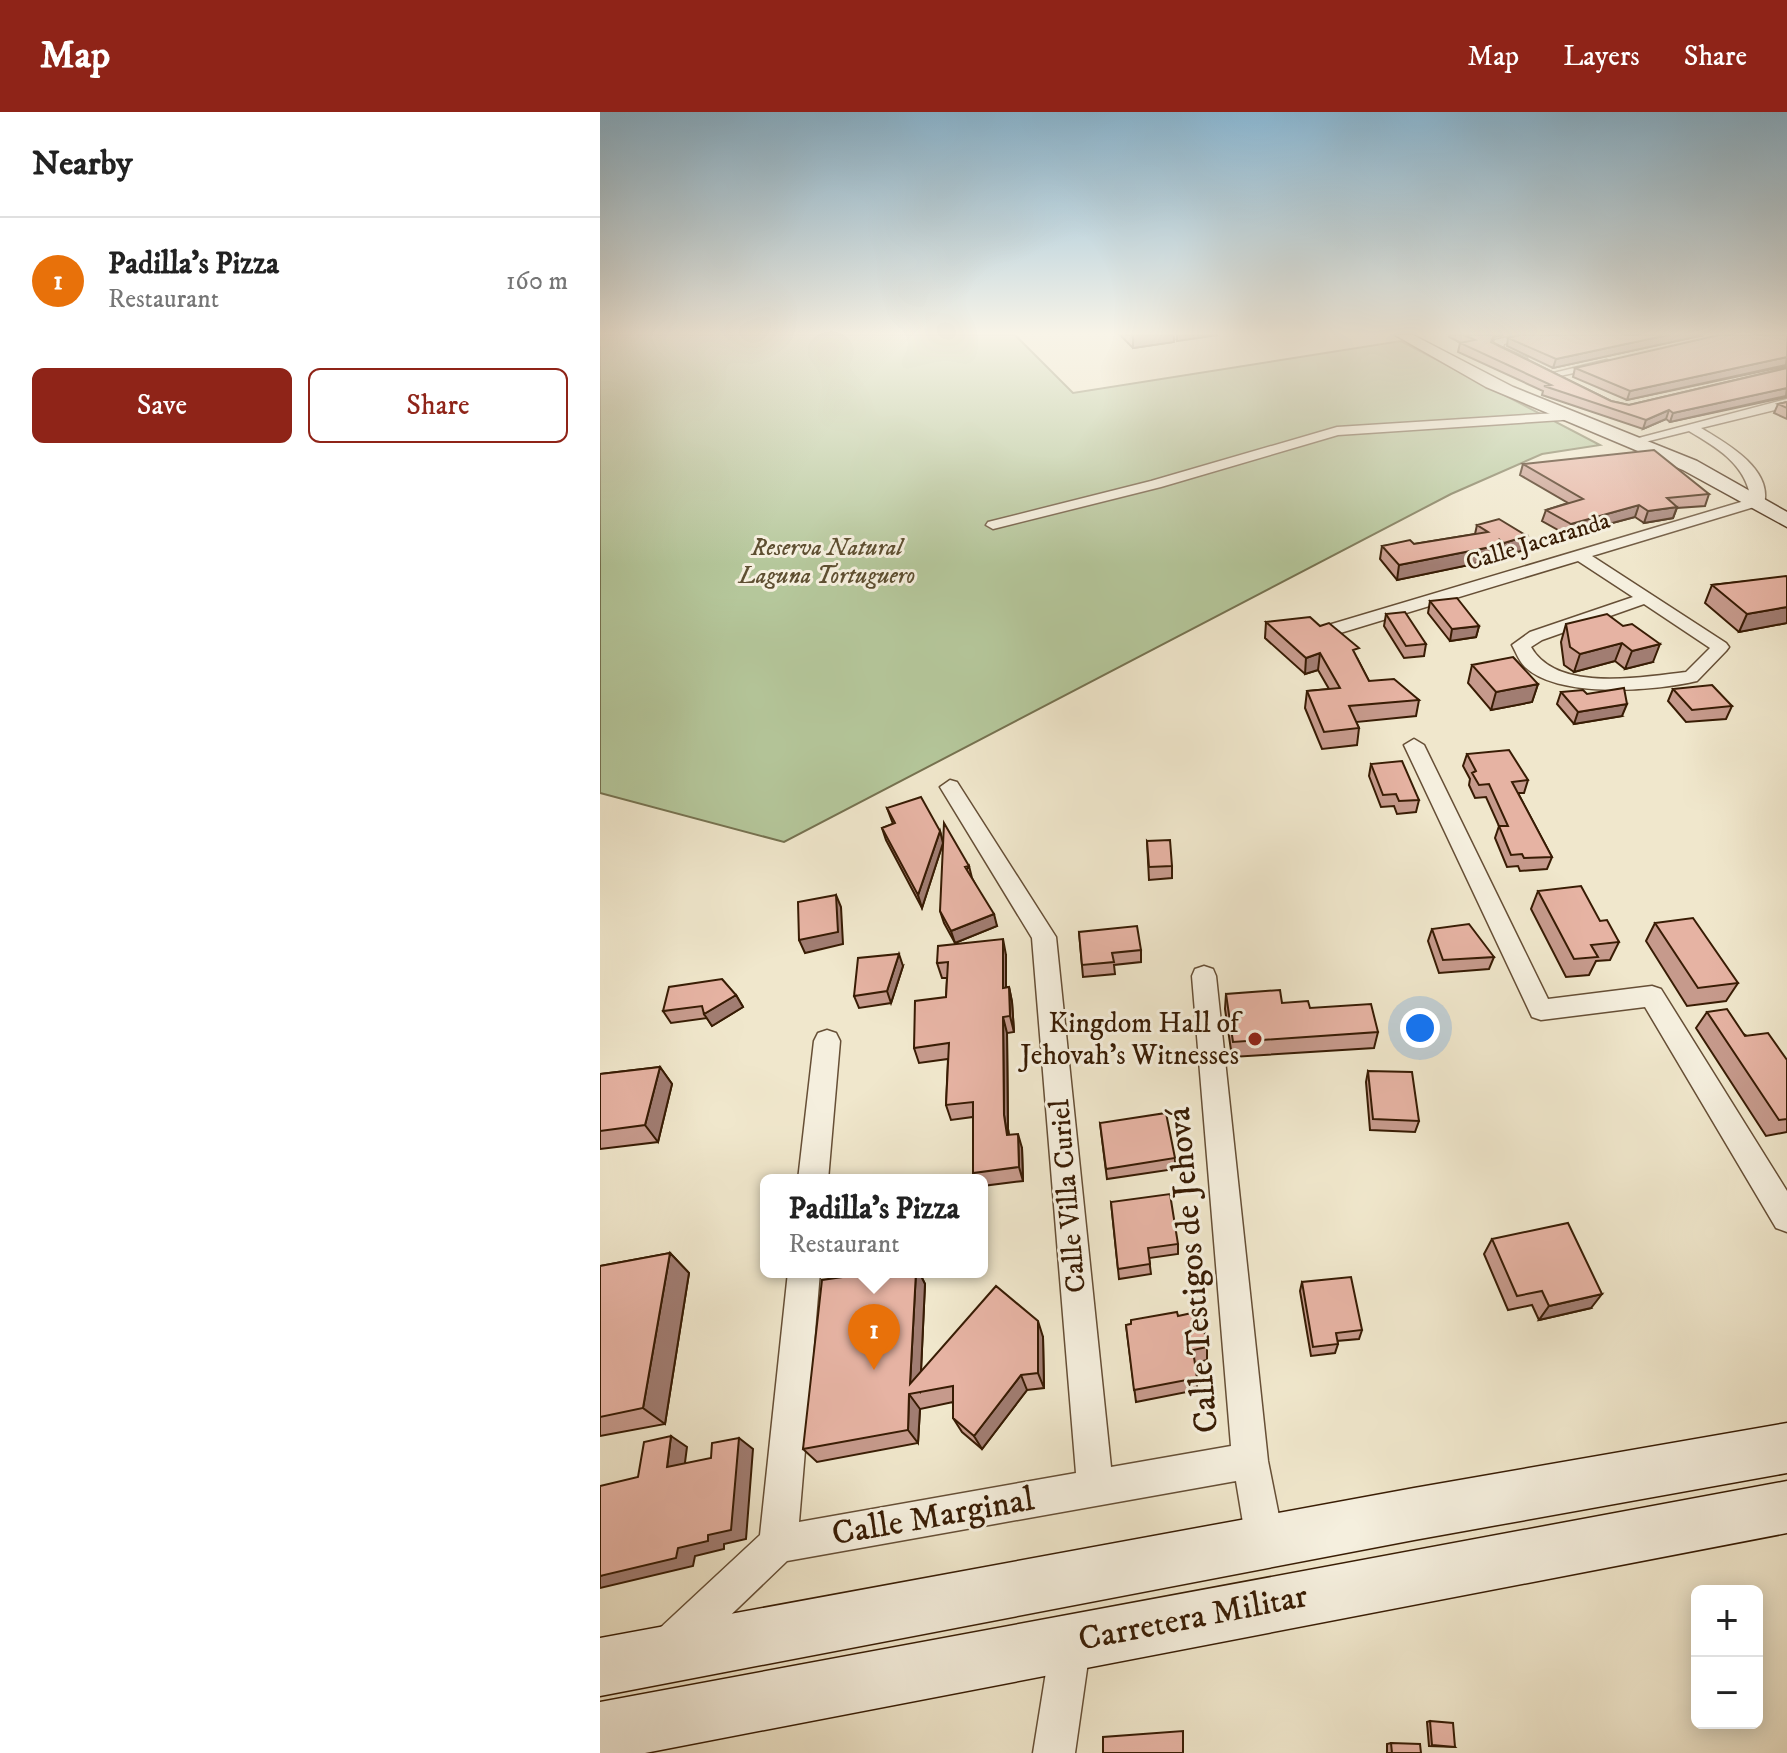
<!DOCTYPE html>
<meta charset="utf-8">
<style>
:root{--surface:#fff;--page:#f6f6f6;--text:#222;--muted:#767676;--line:#e0e0e0;--accent:#8f2418}
body{margin:0;font-family:"IM FELL DW Pica",serif;background:var(--page);color:var(--text)}
.controls{position:absolute;right:24px;bottom:24px;display:grid;overflow:hidden;border-radius:12px;box-shadow:0 4px 20px #0003}
.controls button{width:72px;height:72px;display:grid;place-items:center;padding:0;border:0;border-bottom:2px solid var(--line);background:var(--surface);color:var(--text);font:40px sans-serif}
.you{position:absolute;left:820px;top:916px;width:28px;height:28px;margin:-20px;border:6px solid #fff;border-radius:50%;background:#1a73e8;box-shadow:0 0 0 12px #1a73e833}
.badge{display:grid;place-items:center;width:52px;height:52px;border-radius:50%;background:var(--accent);color:#fff;font-size:26px;font-weight:700}
.pin{position:absolute;translate:-50% -66px;filter:drop-shadow(0 2px 4px #0008)}
.pin::after{content:'';position:absolute;top:42px;width:28px;height:24px;background:inherit;clip-path:polygon(0 0,100% 0,50% 100%)}
.popup{position:absolute;left:160px;top:1062px;width:228px;height:104px;box-sizing:border-box;display:grid;place-content:center;border-radius:12px;background:var(--surface);filter:drop-shadow(0 2px 6px #0005);font-size:26px;white-space:nowrap;color:var(--muted)}
.popup b{font-size:30px;color:var(--text)}
.popup::after{content:'';position:absolute;left:50%;top:100%;margin-left:-16px;border:16px solid transparent;border-top-color:var(--surface)}
.list{margin:0;padding:0;list-style:none}
h2{display:flex;justify-content:space-between;align-items:center;height:104px;margin:0;padding:0 32px;font-size:34px}
h2 small{font-size:26px;font-weight:400;color:var(--muted)}
.list li{display:grid;grid-template-columns:52px 1fr auto;gap:24px;align-items:center;box-sizing:border-box;height:128px;padding:0 32px;border-top:2px solid var(--line)}
.list b{display:block;font-size:30px;white-space:nowrap}
.list p{margin:0;font-size:26px;white-space:nowrap;color:var(--muted)}
.list em{font-size:26px;font-style:normal;color:var(--muted)}
.actions{display:flex;gap:16px;padding:24px 32px}
.actions a{flex:1;padding:18px 0;border:2px solid var(--accent);border-radius:12px;text-align:center;font-size:28px;color:var(--accent)}
.actions .main{background:var(--accent);color:#fff}
.map{position:relative;flex:none;width:1187px;height:1641px;overflow:hidden}
header{display:flex;align-items:center;gap:48px;box-sizing:border-box;height:112px;padding:0 40px;background:var(--accent);color:#fff}
header strong{font-size:38px}
nav{display:flex;gap:44px;margin-inline-start:auto;font-size:28px}
main{display:flex}
aside{flex:1;background:var(--surface)}
.map>svg:first-child{display:block}
.green{fill:#b5c79b;stroke:#767250;stroke-width:2}
.lines{fill:none;stroke-linecap:round;stroke-linejoin:round}
.street-casing{stroke:#664f36;stroke-width:3}
.secondary-casing{stroke:#381c04;stroke-width:3}
.street{fill:#f5efde;fill-rule:evenodd}
.secondary{fill:#f5efde;fill-rule:evenodd}
.wall{fill:#c69a8c;stroke:#381c04;stroke-width:2}
.shaded-wall{fill:#a17d72;stroke:#381c04;stroke-width:2}
.building{fill:#e6b3a3;stroke:#381c04;stroke-width:2}
.poi-dot{fill:#8f2418;stroke:#f5efde;stroke-width:3}
.labels{text-anchor:middle;dominant-baseline:central;stroke-width:6;stroke-linejoin:round;paint-order:stroke}
.far-street-label{font-size:24px;fill:#381c04;stroke:#f5efde}
.far-park-label{font-size:24px;font-style:italic;fill:#5e4f31;stroke:#f5efde}
.poi-label{font-size:28px;fill:#381c04;stroke:#f5efde;text-anchor:end}
.street-label{font-size:28px;fill:#381c04;stroke:#f5efde}
.near-street-label{font-size:34px;fill:#381c04;stroke:#f5efde}
</style>
<header>
<strong>Map</strong>
<nav><a>Map</a><a>Layers</a><a>Share</a></nav>
</header>
<main>
<aside>
<h2>Nearby<small></small></h2>
<ul class="list">
<li><span class="badge" style="background:#e8710a">1</span><div><b>Padilla's Pizza</b><p>Restaurant</p></div><em>160 m</em></li>
</ul>
<div class="actions"><a class="main">Save</a><a>Share</a></div>
</aside>
<div class="map">
<svg width="1187" height="1641" viewBox="0 0 1187 1641">
<rect width="100%" height="100%" fill="#f0e7cc"/>
<filter id="stains"><feTurbulence type="fractalNoise" baseFrequency=".0025" numOctaves="4"/><feColorMatrix values="0 0 0 0 .2 0 0 0 0 .09 0 0 0 0 .02 0 0 0 .5 -.17"/></filter>
<radialGradient id="worn" r=".72"><stop offset=".6" stop-color="#630" stop-opacity="0"/><stop offset="1" stop-color="#630" stop-opacity=".3"/></radialGradient>
<path class="green" d="M0,223h415l58,58 328,-52 199,104 -58,9 -91,40 -667,348 -184,-49z"/>
<g class="lines">
<defs>
<path id="street" d="M570,223h10v1l-5,3z
M917,223h21l-34,9 -1,4 24,10v4h-8l-27,-13 3,-9z
M1007,248l6,3 -2,2 -56,12 -6,-3z
M1187,287v8l-86,21c25,15 72,41 63,76l-172,52 134,87 3,4 -3,4 -29,30c-42,10 -138,18 -172,-14 -6,-6 -9,-15 -13,-22l18,-13 103,-35 -55,-36 -241,73 -6,1 -9,-5 3,-4 426,-127c-6,-36 -34,-51 -62,-68l-52,13 -6,-4zM1044,492l66,44 -24,24c-45,5 -129,21 -155,-25l11,-7z
M973,300l6,4 -2,3 -239,16 -177,52 -168,42 -7,-4 2,-3 163,-41 186,-54z
M814,627l10,6 124,254 104,-13 9,3 126,202v41l-11,-4 -131,-221 -104,13 -9,-3 -128,-272z
M350,668l7,2 99,155 55,530 120,-21 -39,-470 3,-7 9,-3 9,3 3,7 52,485 16,80 -6,13 -13,6 -13,-6 -6,-13 -10,-60 -449,80 -99,95 -14,6 -14,-6 -6,-14 6,-14 100,-93 28,-263h32l-21,250 277,-49 -44,-535 -92,-151z
M227,918l9,3 4,8 -12,139h-30l16,-139 4,-8z
M471,1509l14,6 6,14 -16,112h-42l18,-112 6,-14z"/>
<path id="secondary" d="M795,223h18l100,52 184,74 90,51v15l-104,-57 -197,-83z
M1187,1311v50l-373,67 -814,156v-58l814,-150z
M1187,1369v52l-1142,220h-45v-51z"/>
</defs>
<use href="#street" class="street-casing"/>
<use href="#secondary" class="secondary-casing"/>
<use href="#street" class="street"/>
<use href="#secondary" class="secondary"/>
</g>
<path class="wall" d="M520,223h54v7l-41,6z
M849,223h54l-9,2 -2,5 119,59 18,4 158,-37v29l-117,25 -4,-3 -23,10 -101,-34 1,-4 -85,-39 2,-9h1l-12,-6z
M919,223h185l-151,33 -46,-22 1,-8z
M1187,223v31l-160,34 -54,-23 2,-9z
M1187,290v17l-13,-6 4,-9z
M923,352l186,30 -4,12 -28,2 -4,10 -29,5 -9,-6 -68,18 -25,-14 4,-11 22,-7 -48,-28z
M877,413l50,11 -3,14 -23,7 -2,-2 -1,4 -101,21 -17,-21 2,-13 32,-2 61,-10z
M1187,465v46l-48,9 -34,-29 7,-18z
M830,489l49,25 -3,11 -26,4 -22,-28z
M786,502l40,30 -2,12 -20,2 -20,-32z
M666,510l91,36 12,23 50,19 -3,16 -60,6 3,6 -2,17 -35,4 -17,-41 2,-17 22,-2 -11,-19 -13,4 -40,-36z
M966,512l57,2 30,36 -28,7 -10,-8 -41,11 -10,-7 -3,-23z
M872,553l66,19 -6,18 -41,8 -23,-27z
M1073,577l59,17 -6,13 -40,3 -18,-21z
M961,580l26,2 35,22 -48,8 -17,-20z
M867,642l61,26 -4,13h-6l34,64 -5,12 -27,2 -2,-5 -11,1 -12,-29 4,-12 -13,-29 -11,1 -6,-13 1,-6 -7,-13z
M771,652l48,36 -3,12 -19,2 -3,-8 -13,1 -12,-31z
M287,696l53,23 3,12 -21,65 -36,-68 -4,-12 11,-4z
M547,729l25,25v12l-23,2z
M369,754l3,12 25,48 -42,17 -11,-20 -4,-12z
M938,779l62,30 19,21 -9,18 -14,1 -7,14 -23,2 -35,-68z
M1055,811l83,60 -12,18 -39,5 -41,-65z
M832,817l62,28 -5,12 -50,4 -11,-32z
M479,820l62,18v12l-27,3 1,9 -32,3z
M406,843v32h3l3,15 2,30 -7,1 1,96 1,6 13,13 1,33 -41,5v-6h-6l-3,-7v-56l-22,3 -5,-15 2,-46 -29,4 -5,-15 32,-51 1,-19h-5l-5,-15z
M303,854l-12,37 -32,5 -5,-12z
M626,882l84,14 68,24 -4,16 -142,9 -7,-48z
M136,883l7,12 -31,19 -5,-8 -36,5 -8,-12z
M1107,900l80,48v72l-21,4 -70,-108z
M60,955l12,17 -14,58 -58,7v-75z
M768,959l51,50 -4,11 -45,-2 -4,-48z
M500,1011l75,35v11l-68,10z
M511,1090l67,42v10l-29,4 2,16 -32,5z
M892,1127l99,69 -52,12 -7,-15 -24,5 -24,-56z
M70,1141l19,20 -24,151 -65,12v-170z
M277,1160h42l6,12 -4,87 122,-34 1,51 -17,2 -45,59 -20,-17 -9,-14v-16l-33,7 -2,34 -101,19 -14,-13z
M702,1170l60,48 -3,9 -22,2 1,3 -3,9 -24,3 -11,-65z
M578,1204l29,31v13l-12,3 2,15v12l-61,12 -10,-77z
M830,1609l25,26 -26,-1 -2,-24z
M791,1631l30,10h-34v-9z"/>
<path class="shaded-wall" d="M533,223h41v7l-41,6z
M577,223h41l-41,6z
M1068,223h36l-151,33 3,-9z
M1187,245l-1,8 -159,35 3,-9z
M1187,276l-1,8 -116,26 3,-9z
M1069,298l-3,9 -23,10 3,-9z
M1039,393l-4,12 -68,18 4,-11z
M1077,395l-4,11 -29,5 4,-12z
M927,424l-3,14 -23,7 3,-14z
M901,433l-3,14 -101,21 2,-15z
M1187,495v16l-48,9 8,-18z
M879,514l-3,11 -26,4 2,-12z
M1022,531l-7,18 -41,11 6,-18z
M1060,532l-7,18 -28,7 7,-18z
M720,541l-2,17 -13,4 1,-16z
M938,572l-6,18 -41,8 5,-18z
M1027,592l-5,12 -48,8 4,-12z
M340,719l3,12 -21,65 -4,-13z
M236,783l5,12 2,37 -38,9 -6,-13z
M394,802l3,12 -42,17 -4,-12z
M403,827l3,16v48l-3,-15z
M299,842l4,12 -12,37 -4,-12z
M409,875l3,15 2,30 -4,-16z
M136,883l7,12 -31,19 -8,-12z
M403,905l4,16 1,96 3,21 -4,-15 -3,-20z
M60,955l12,17 -14,58 -13,-17z
M418,1022l4,14 1,33 -4,-14z
M70,1141l19,20 -24,151 -22,-16z
M316,1160h3l6,12 -5,108 -10,-8z
M1002,1182l-11,14 -52,12 10,-14z
M438,1209l5,16 1,51 -6,-15z
M421,1263l6,15 -45,59 -8,-13z
M309,1282l11,15 -2,34 -10,-13z
M71,1324l16,11 -4,31 -16,-11z
M139,1326l14,11 -7,90 -22,5v5l-29,7 -2,10 -93,22v-12l78,-28z"/>
<path class="building" d="M864,223h30l-3,7 120,59 18,4 158,-37v20l-114,25 -4,-3 -23,10 -102,-34 7,-1 -91,-42 15,-3z
M919,223h149l-112,24 -48,-21z
M1119,223h68v22l-157,34 -55,-23z
M1187,290v6l-9,-4z
M1054,338l55,44 -42,4 10,9 -29,4 -9,-6 -68,19 -25,-14 37,-11 -60,-35z
M899,407l28,17 -23,7 -4,-3 1,5 -102,20 -17,-19 28,-6 4,4 74,-12 -11,-7z
M1186,464l1,1v30l-40,7 -35,-29z
M857,486l22,28 -27,3 -22,-28z
M805,500l21,32 -20,2 -20,-32z
M1007,502l16,12 9,-2 28,20 -28,7 -10,-8 -42,11 -10,-7 -4,-23z
M710,505l10,9 9,-3 30,25 -6,2 16,31 25,-2 25,21 -70,6 10,22 -35,4 -17,-41 33,-3 -20,-35 -14,5 -40,-36z
M913,545l25,27 -42,8 -24,-27z
M1112,573l20,21 -40,4 -19,-21z
M1024,576l3,16 -49,8 -17,-20 22,-2 4,4z
M909,638l19,30 -16,2 40,75 -28,1 -2,-4 -11,1 -12,-29h9l-19,-42 -10,1 -7,-12 4,-2 -9,-17z
M802,649l17,39 -20,1 -3,-7 -13,1 -12,-31z
M321,685l19,34 -22,64 -36,-67 13,-5 -8,-15z
M344,711l25,43 -4,1 29,47 -43,17 -11,-20z
M570,728l2,26 -23,1 -2,-26z
M981,774l19,35 7,-1 12,22 -28,3 7,12 -24,2 -36,-68z
M236,783l2,37 -39,8 -1,-38z
M1093,806l45,65 -40,5 -43,-65z
M869,812l25,33 -51,3 -11,-31z
M537,814l4,24 -29,3 2,9 -32,3 -3,-33z
M403,827v49l6,-1 1,29 -7,1 1,98 3,20 11,-1 1,33 -46,6v-71l-27,3 3,-62 -35,5 1,-47 31,-4 2,-35 -11,1 1,-17z
M299,842l-12,37 -33,5 4,-38z
M122,867l14,16 -32,19 -2,-8 -39,5 6,-24z
M680,878l2,13 26,-2 2,7 61,-4 7,28 -145,10 -7,-48z
M1127,897l18,27 23,-3 19,27v59l-8,1 -72,-108z
M60,955l-15,58 -45,6v-57z
M768,959l44,1 7,49 -46,-2z
M566,1001l9,45 -69,11 -6,-46z
M570,1082l8,50 -30,4 2,16 -32,5 -7,-67z
M968,1111l34,71 -53,12 -7,-15 -25,5 -25,-57z
M70,1141l-27,155 -43,9v-151z
M277,1160h39l-6,112 86,-98 42,35v52l-17,2 -47,61 -21,-18v-32l-44,8 -1,36 -105,19 19,-169z
M751,1165l11,53 -26,3 2,11 -25,3 -11,-65z
M601,1199l6,36 -14,3 4,28 -63,12 -8,-65 5,-1v-4l46,-8 1,4z
M71,1324l-4,31 44,-9 1,-15 27,-5 -8,92 -23,5v6l-30,7 -2,10 -76,18v-90l38,-9 6,-35z
M830,1609l23,2 2,24 -23,-2z
M583,1619v22h-80v-16z
M791,1631l29,1 1,9h-29z"/>
<linearGradient id="sky" x2="0" y2="1"><stop stop-color="#89b8d5"/><stop offset="0.49" stop-color="#f8f4e8"/><stop offset="1" stop-color="#f8f4e8" stop-opacity="0"/></linearGradient>
<rect width="1187" height="453" fill="url(#sky)"/>
<circle class="poi-dot" cx="655" cy="927" r="8"/>
<g class="labels">
<g class="far-street-label">
<text transform="translate(938 430) rotate(-17)">Calle Jacaranda</text>
</g>
<g class="far-park-label">
<text x="227" y="436">Reserva Natural<tspan x="227" dy="28">Laguna Tortuguero</tspan></text>
</g>
<g class="poi-label">
<text x="639" y="911">Kingdom Hall of<tspan x="639" dy="32">Jehovah’s Witnesses</tspan></text>
</g>
<g class="street-label">
<text transform="translate(468 1084) rotate(-95)">Calle Villa Curiel</text>
</g>
<g class="near-street-label">
<text transform="translate(593 1158) rotate(-95)">Calle Testigos de Jehová</text>
<text transform="translate(333 1405) rotate(-10)">Calle Marginal</text>
<text transform="translate(593 1506) rotate(-11)">Carretera Militar</text>
</g>
</g>
<rect width="100%" height="100%" filter="url(#stains)"/>
<rect width="100%" height="100%" fill="url(#worn)"/>
</svg>
<div class="controls">
<button>+</button>
<button>−</button>
</div>
<div class="you"></div>
<div class="pin badge" style="left:274px;top:1258px;background:#e8710a">1</div>
<div class="popup"><b>Padilla's Pizza</b>Restaurant</div>
</div>
</main>
